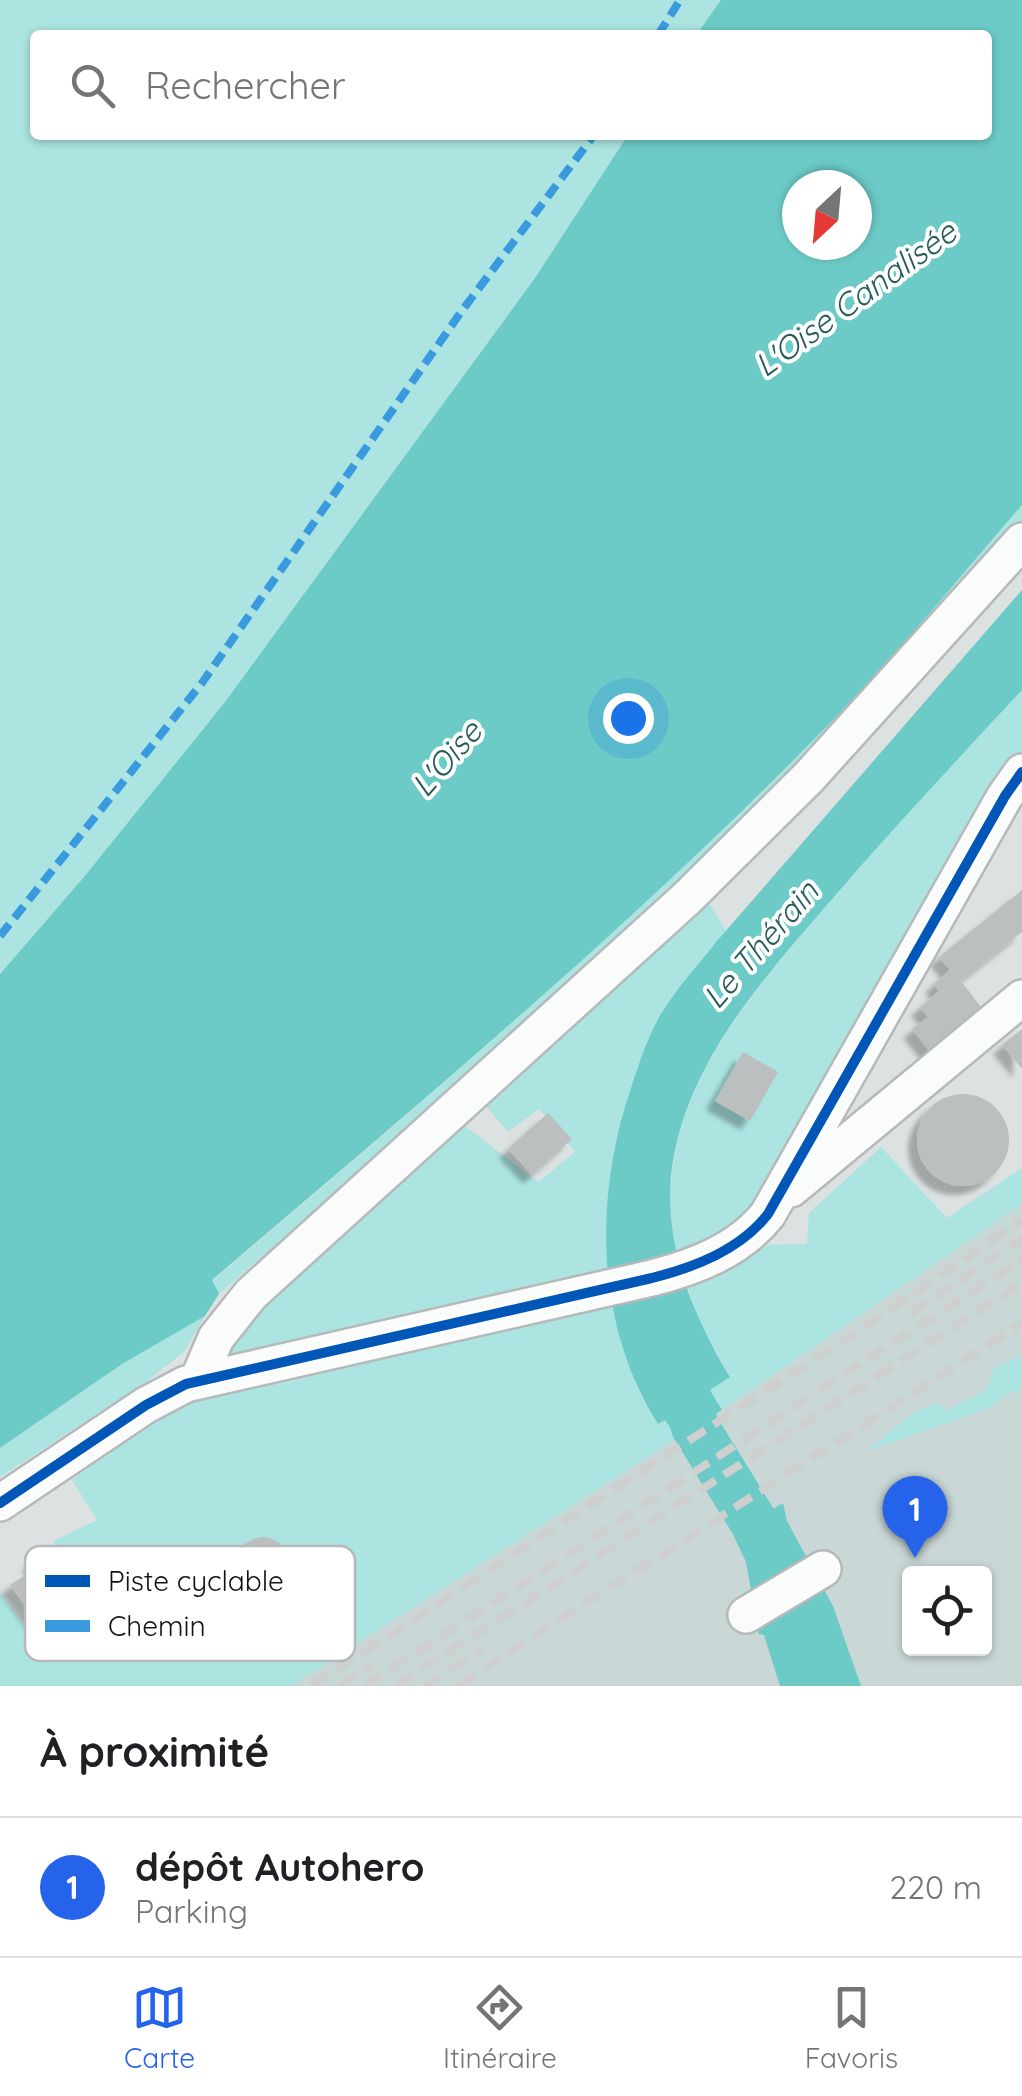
<!DOCTYPE html>
<html lang="fr">
<meta charset="utf-8">
<style>
:root{--surface:#fff;--page:#f2f2f2;--text:#202124;--muted:#757577;--line:#e0e0e0;--accent:#2563eb}
body{margin:0;font-family:Quicksand,sans-serif;background:var(--page);color:var(--text)}
.controls{position:absolute;right:30px;bottom:30px;display:grid;overflow:hidden;border-radius:10px;box-shadow:0 2px 8px #0004}
.controls button{width:90px;height:90px;display:grid;place-items:center;padding:0;border:0;border-bottom:2px solid var(--line);background:var(--surface);color:var(--text);font:50px sans-serif}
.compass{position:absolute;left:782px;top:170px;width:90px;height:90px;border-radius:50%;background:var(--surface);box-shadow:0 2px 8px #0004;rotate:206deg}
.you{position:absolute;left:628px;top:718px;width:35px;height:35px;margin:-25px;border:8px solid #fff;border-radius:50%;background:#1a73e8;box-shadow:0 0 0 15px #1a73e833}
.badge{display:grid;place-items:center;width:65px;height:65px;border-radius:50%;background:var(--accent);color:#fff;font-size:32px;font-weight:700}
.pin{position:absolute;translate:-50% -82px;filter:drop-shadow(0 2px 5px #0008)}
.pin::after{content:'';position:absolute;top:52px;width:35px;height:30px;background:inherit;clip-path:polygon(0 0,100% 0,50% 100%)}
.list{margin:0;padding:0;list-style:none}
h2{display:flex;justify-content:space-between;align-items:center;height:130px;margin:0;padding:0 40px;font-size:42px}
h2 small{font-size:32px;font-weight:400;color:var(--muted)}
.list li{display:grid;grid-template-columns:65px 1fr auto;gap:30px;align-items:center;box-sizing:border-box;height:140px;padding:0 40px;border-top:2px solid var(--line)}
.list b{display:block;font-size:38px;white-space:nowrap}
.list p{margin:0;font-size:32px;white-space:nowrap;color:var(--muted)}
.list em{font-size:32px;font-style:normal;color:var(--muted)}
.icon{flex:none;width:55px;height:55px;fill:none;stroke:currentColor;stroke-width:2;stroke-linecap:round;stroke-linejoin:round}
.map{position:relative;flex:none;width:1022px;height:1686px;overflow:hidden}
.search{position:absolute;background:var(--surface);box-shadow:0 2px 8px #0004;left:30px;right:30px;top:30px;height:110px;display:flex;align-items:center;gap:25px;box-sizing:border-box;padding:0 35px;border-radius:10px;color:var(--muted);font-size:38px}
.sheet{height:270px;background:var(--surface)}
nav{display:flex;justify-content:space-around;align-items:center;box-sizing:border-box;height:140px;border-top:2px solid var(--line);background:var(--surface);font-size:28px;color:var(--muted)}
nav a{display:grid;justify-items:center;gap:5px}
nav .on{color:var(--accent)}
.map>svg:first-child{display:block}
.built{fill:#c9d7d7;fill-rule:evenodd}
.green{fill:#abe4e1}
.water{fill:#6ccbc7;fill-rule:evenodd}
.lines{fill:none;stroke-linecap:round;stroke-linejoin:round}
.river{stroke:#6ccbc7;stroke-width:48}
.building{fill:#bbbfbf;filter:url(#shadow)}
.minor-casing{stroke:#b5b9b9;stroke-width:40}
.minor{stroke:#fafbfb;stroke-width:35}
.rail{stroke:#ced0d0;stroke-width:8;stroke-dasharray:20 10;stroke-linecap:butt}
.quiet{stroke:#3a9ade;stroke-width:8;stroke-dasharray:15 8;stroke-linecap:butt}
.cycleway-casing{stroke:#fff;stroke-width:16}
.cycleway{stroke:#0057b8;stroke-width:10}
.labels{text-anchor:middle;dominant-baseline:central;stroke-width:8;stroke-linejoin:round;paint-order:stroke}
.water-label{font-size:32px;font-style:italic;fill:#265c59;stroke:#fff}
.key{fill:#fff;stroke:#b7b8b8;stroke-width:2.5}
.key-label{font-size:28px;fill:#101414}
</style>
<div class="map">
<svg width="1022" height="1686" viewBox="0 0 1022 1686">
<defs>
<filter id="shadow"><feDropShadow dx="-9" dy="9" stdDeviation="2.5" flood-color="#0004"/></filter>
</defs>
<rect width="100%" height="100%" fill="#dce2e2"/>
<path class="built" d="M1022,1168v518h-804l477,-259 27,-17 205,-179zM910,1574h74v74h-74z"/>
<path class="green" d="M0,0h721l-25,35h-661v100h593l-93,143 -310,424 -141,175 -84,97z
M1022,505v22l-316,341 -487,426 -7,-13c214,-182 429,-363 625,-565 65,-67 124,-141 185,-211z
M1022,690v65l-255,433 -27,32 -31,20 -74,141 22,42 8,-3 12,18 -386,248h-291v-94l33,46 54,-37 -34,-60 44,-21 -25,-40 112,-85 103,-13 105,-26 6,-12 -10,-17 -35,-2 -36,14 -96,21 4,-21 228,-222 85,65 37,-30 -36,-43 -31,23 -28,-33 226,-201 20,33 -66,85 11,171c6,-114 91,-206 161,-288 61,-71 125,-140 190,-209z
M881,1147l66,71 75,-50v36l-300,206 -12,-20 20,-14 -31,-54 -16,-49 83,-28 41,-1 2,-31z
M205,1316l-20,35 -39,31 -146,95v-29l122,-84z
M1022,1354v35l-18,6 -13,12 -125,45 44,-37 27,-12 8,8 41,-21 8,-21z"/>
<path class="water" d="M721,0h301v505c-61,70 -120,144 -185,211 -196,202 -411,382 -625,564l7,14 -14,22 -83,48 -122,84v-474l84,-97 141,-175 310,-424 93,-143h359v-100h-291zM797,185h60v60h-60z
M1022,590v100c-64,69 -128,137 -189,208 -69,80 -150,167 -162,278 -7,70 23,142 59,201l-20,13 12,20 -45,28 -12,-18 -7,4c-64,-102 -64,-229 -26,-339 8,-24 16,-49 29,-71 16,-26 37,-49 56,-73z
M783,1503l4,18 46,85 28,80h-81l-16,-51 -5,-1 -19,-105z"/>
<g class="lines">
<path class="river" d="M677,1367l18,60 58,94 79,165"/>
</g>
<path class="building" d="M1022,890v42l-61,49 23,30 -53,42 -19,-24 16,-12 -8,-10 19,-16 -5,-7 16,-14 -11,-13z
M1022,1029v40l-20,-24z
M743,1052l35,20 -28,49 -35,-20z
M917 1140a46 46 0 1 1 92 0a46 46 0 1 1-92 0Z
M548,1113l24,26 -40,36 -24,-26z
M237 1563a26 26 0 1 1 52 0a26 26 0 1 1-52 0Z
M49,1550l31,47 -28,18 4,6 -10,6 -3,-5 -4,3 -29,-40 15,-10 4,6 4,-3 6,9 -4,3 5,7 10,-7 -19,-28z"/>
<g class="lines">
<defs>
<path id="minor" d="M791,1189l231,-191
M198,1380l18,-42 35,-44 436,-396 122,-121 213,-236
M0,1503l146,-98 40,-21 466,-106c43,-11 88,-28 116,-64l237,-418 17,-24
M746,1615l77,-46"/>
</defs>
<use href="#minor" class="minor-casing"/>
<use href="#minor" class="minor"/>
<path class="rail" d="M910,1314l112,-75
M311,1686l533,-346 178,-120
M339,1686l35,-22
M365,1686l657,-427
M396,1686l626,-403
M424,1686l58,-38
M457,1686l565,-363"/>
<path class="quiet" d="M658,35l22,-35
M0,936l202,-253 259,-371 133,-177"/>
<defs>
<path id="cycleway" d="M0,1503l146,-98 40,-21 466,-106c43,-11 88,-28 116,-64l237,-418 17,-24"/>
</defs>
<use href="#cycleway" class="cycleway-casing"/>
<use href="#cycleway" class="cycleway"/>
</g>
<g class="labels">
<g class="water-label">
<text transform="translate(855 298) rotate(-36)">L'Oise Canalisée</text>
<text transform="translate(446 758) rotate(-49)">L'Oise</text>
<text transform="translate(760 944) rotate(-49)">Le Thérain</text>
</g>
</g>
<rect x="25" y="1546" width="330" height="115" rx="15" class="key"/>
<rect x="45" y="1575" width="45" height="12" fill="#0057b8"/>
<rect x="45" y="1620" width="45" height="12" fill="#3a9ade"/>
<g class="key-label">
<text x="108" y="1591">Piste cyclable</text>
<text x="108" y="1636">Chemin</text>
</g>
</svg>
<div class="controls">
<button><svg class="icon" aria-label="locate" viewBox="0 0 24 24"><circle cx="12" cy="12" r="6"/><path d="M12 2v4M12 18v4M2 12h4M18 12h4"/></svg></button>
</div>
<svg class="compass" viewBox="-18 -18 36 36"><path d="M0-13l5 13h-10z" fill="#e53935"/><path d="M0 13l5-13h-10z" fill="#757577"/></svg>
<div class="you"></div>
<div class="pin badge" style="left:915px;top:1558px">1</div>
<div class="search"><svg class="icon" aria-label="search" viewBox="0 0 24 24"><circle cx="10" cy="10" r="6"/><path d="M15 15l6 6"/></svg>Rechercher</div>
</div>
<section class="sheet">
<h2>À proximité<small></small></h2>
<ul class="list">
<li><span class="badge">1</span><div><b>dépôt Autohero</b><p>Parking</p></div><em>220 m</em></li>
</ul>
</section>
<nav>
<a class="on"><svg class="icon" aria-label="map" viewBox="0 0 24 24"><path d="M3 6l6-2 6 2 6-2v14l-6 2-6-2-6 2zM9 4v14M15 6v14"/></svg>Carte</a>
<a><svg class="icon" aria-label="directions" viewBox="0 0 24 24"><path d="M12 3l9 9-9 9-9-9zM9 14v-3h6M13 9l2 2-2 2"/></svg>Itinéraire</a>
<a><svg class="icon" aria-label="saved" viewBox="0 0 24 24"><path d="M7 4h10v16l-5-4-5 4z"/></svg>Favoris</a>
</nav>
